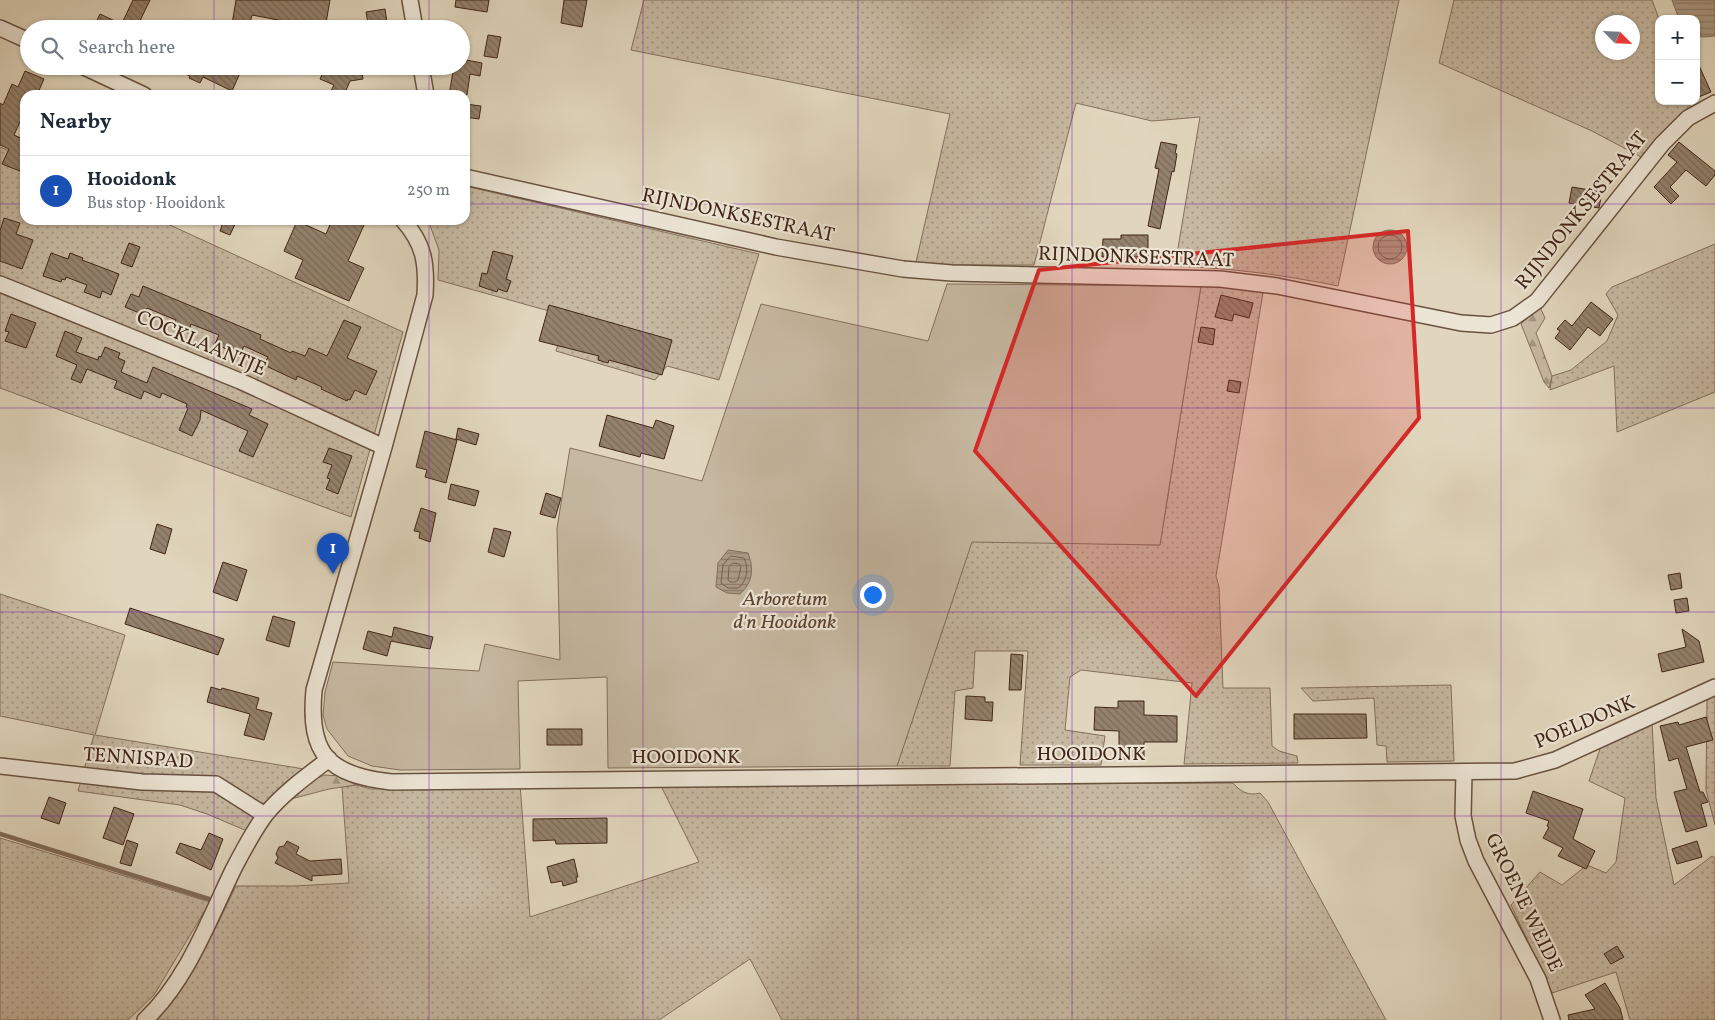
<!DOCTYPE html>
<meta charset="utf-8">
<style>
:root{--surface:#fff;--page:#f6f6f7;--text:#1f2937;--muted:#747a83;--line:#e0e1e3;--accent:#8f2418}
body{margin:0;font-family:Vollkorn,serif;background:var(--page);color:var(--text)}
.controls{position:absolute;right:15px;top:15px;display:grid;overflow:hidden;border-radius:10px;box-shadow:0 1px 4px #0004}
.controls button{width:45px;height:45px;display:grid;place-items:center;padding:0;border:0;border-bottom:1px solid var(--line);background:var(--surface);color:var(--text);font:25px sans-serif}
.compass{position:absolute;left:1595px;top:15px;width:45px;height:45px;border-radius:50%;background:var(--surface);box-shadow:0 1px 4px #0004;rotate:114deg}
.you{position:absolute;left:872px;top:594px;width:18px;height:18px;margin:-12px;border:4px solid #fff;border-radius:50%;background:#1a73e8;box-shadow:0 0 0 8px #1a73e833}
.badge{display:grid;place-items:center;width:32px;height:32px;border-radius:50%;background:var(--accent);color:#fff;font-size:16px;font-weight:700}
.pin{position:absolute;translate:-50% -41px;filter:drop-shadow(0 1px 2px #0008)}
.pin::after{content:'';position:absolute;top:26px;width:18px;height:15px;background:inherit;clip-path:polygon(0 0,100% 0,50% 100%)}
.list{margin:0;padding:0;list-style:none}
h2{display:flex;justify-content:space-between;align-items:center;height:65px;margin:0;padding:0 20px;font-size:21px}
h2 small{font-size:16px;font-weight:400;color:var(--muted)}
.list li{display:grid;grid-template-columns:32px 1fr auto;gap:15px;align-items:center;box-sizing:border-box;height:70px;padding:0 20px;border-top:1px solid var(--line)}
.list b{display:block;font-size:19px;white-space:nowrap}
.list p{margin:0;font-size:16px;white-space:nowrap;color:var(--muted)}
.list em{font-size:16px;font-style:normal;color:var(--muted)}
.icon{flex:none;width:28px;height:28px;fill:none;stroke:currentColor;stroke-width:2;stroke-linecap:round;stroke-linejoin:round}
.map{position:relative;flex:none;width:1715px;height:1020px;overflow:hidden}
.search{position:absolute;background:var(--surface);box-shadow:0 1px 4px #0004;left:20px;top:20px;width:450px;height:55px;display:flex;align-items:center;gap:12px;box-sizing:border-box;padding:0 18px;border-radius:28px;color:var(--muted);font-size:19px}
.panel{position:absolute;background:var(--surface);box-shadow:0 1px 4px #0004;left:20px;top:90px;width:450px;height:135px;border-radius:15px}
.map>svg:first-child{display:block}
.grass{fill:url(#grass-dots);stroke:#846f5c;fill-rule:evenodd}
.forest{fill:url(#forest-firs);stroke:#846f5c}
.park{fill:#c6b8a1;stroke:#846f5c}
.water{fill:url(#water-rules);stroke:#816c59}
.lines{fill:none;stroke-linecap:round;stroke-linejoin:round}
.shore{stroke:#76604e;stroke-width:1}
.stream{stroke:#816c59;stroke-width:4.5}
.building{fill:url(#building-back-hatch);stroke:#412617}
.minor-casing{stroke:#695240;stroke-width:18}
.minor{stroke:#ece4d4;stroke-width:15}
.marked{fill:#d62828;fill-opacity:0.2;stroke:#d62828;stroke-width:4;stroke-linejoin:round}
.grid{fill:none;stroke:#7b2cbf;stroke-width:1;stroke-opacity:0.55}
.labels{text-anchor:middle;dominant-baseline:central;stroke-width:4.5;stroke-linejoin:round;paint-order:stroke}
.street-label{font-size:20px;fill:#412617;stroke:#ece4d4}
.park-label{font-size:20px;font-style:italic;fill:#5c4333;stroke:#ece4d4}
</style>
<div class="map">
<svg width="1715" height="1020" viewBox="0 0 1715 1020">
<defs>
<pattern id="grass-dots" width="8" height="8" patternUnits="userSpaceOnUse" patternTransform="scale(1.25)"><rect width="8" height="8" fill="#c6b8a1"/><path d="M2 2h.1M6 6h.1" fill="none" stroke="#a29582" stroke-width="1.8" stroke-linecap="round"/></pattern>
<pattern id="forest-firs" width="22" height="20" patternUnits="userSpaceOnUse" patternTransform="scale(1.25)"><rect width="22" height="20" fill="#c6b8a1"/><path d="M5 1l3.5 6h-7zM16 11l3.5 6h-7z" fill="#a29582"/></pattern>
<pattern id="water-rules" width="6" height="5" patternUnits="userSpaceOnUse" patternTransform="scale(1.25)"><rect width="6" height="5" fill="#ab9a85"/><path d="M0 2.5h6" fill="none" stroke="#8d7d6c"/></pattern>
<pattern id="building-back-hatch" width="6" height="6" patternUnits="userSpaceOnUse" patternTransform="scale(1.25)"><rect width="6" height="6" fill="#94826d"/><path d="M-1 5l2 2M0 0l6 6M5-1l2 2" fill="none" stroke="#7a6a59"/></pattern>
</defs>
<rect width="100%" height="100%" fill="#e1d6bd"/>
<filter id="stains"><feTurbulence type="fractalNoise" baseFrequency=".004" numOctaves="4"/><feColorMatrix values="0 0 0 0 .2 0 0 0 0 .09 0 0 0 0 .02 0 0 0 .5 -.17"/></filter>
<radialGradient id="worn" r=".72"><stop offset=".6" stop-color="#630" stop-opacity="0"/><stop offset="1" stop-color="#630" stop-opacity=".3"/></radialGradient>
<path class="grass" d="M644,0h755l-61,286c-54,-11 -108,-18 -163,-20l25,-149 -48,4 -76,-18 -42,162h-92l-26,-3 34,-148 -319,-64z
M1454,0h198l7,19v82h29l3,7 -48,50 -51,-27 -153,-68zM1602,22h30v30h-30z
M0,147l25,11v62h134l244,112 -52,185 -351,-129z
M465,186l294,68 -40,126 -52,-14 -12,14 -99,-29 11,-35 -129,-36 1,-30 -11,-30h37z
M1715,244v148l-98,40 -3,-66 -64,24 2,-14 19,-6 36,-29 11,-26 -12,-21 6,-7z
M1201,286l25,1 37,6 -47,283 3,11 4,101h47l2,58 7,5 18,5 1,7 -114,1 8,-81 -111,-13 -11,7 -5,53 40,6 -4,29h-81l8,-114h-53l-2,37 -18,3 -5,75h-53l75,-225 188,4z
M0,594l125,41 -30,100 209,34 -57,62 -40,-17 -27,-9 -102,-14 16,-56 -94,-19z
M1451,685l3,76 -67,1 -1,-16 -9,-1 -3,-47 -61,3 -12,-13z
M1715,695v130l-9,-35 1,-92z
M1652,723l4,75 18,87 38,-29 3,2v162h-85l-14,-48 -64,21 -41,-88 29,-33 22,13 25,-20 19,8 10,-11 9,-64 -36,-17 13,-38z
M1227,783h6c8,9 15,13 27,10l8,9 118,218h-604l-32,-61 -91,61h-504l31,-38 32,-59 18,-37h58l55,-3 -7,-96 14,-2 15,4 149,-5 10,133 169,-55 -39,-78 182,1z
M0,838l210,64 -56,93 -26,25h-128z"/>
<path class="forest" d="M1540,307l5,11 -9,15 16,43 -3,12 -5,-6 -23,-58z
M325,775l14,1 17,9 -27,4 -38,10 21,-19z"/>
<path class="park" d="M947,284l254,2 -41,259 -188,-3 -75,224 -289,2 -1,-91 -89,4 2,88 -120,1 -28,-4 -24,-10 -21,-27 -4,-14 2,-23 8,-30 146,9 6,-27 75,16 -3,-132 13,-80 132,33 59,-177 167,37z"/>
<path class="water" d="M1672,0h43v36l-12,1 -7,-2v-16h-17z
M1373 247a17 17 0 1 1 34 0a17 17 0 1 1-34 0Z
M728,550l20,3c6,16 5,29 -8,41l-13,-1 -11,-6 2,-24z"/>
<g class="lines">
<path class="shore" d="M1378 247a12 12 0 1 1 24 0a12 12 0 1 1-24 0Z
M731,556l13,2c5,10 3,24 -6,30h-10l-7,-5 2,-18z
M733,563l6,1 2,3 -3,13 -3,2h-5l-2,-2 1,-13z"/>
<path class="stream" d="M0,834l209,65"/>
</g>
<path class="building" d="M133,0h17l-13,27 -14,-6z
M236,0h94l-5,29h-27l1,-5 -47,-9 -3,12 -17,-3z
M456,0h33l-2,12 -32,-5z
M564,0h23l-5,27 -21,-4z
M385,9l3,20h-19l-3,-17z
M100,14l32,15h-39z
M488,35l13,2 -4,21 -13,-2z
M461,59l21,4 -2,13 -10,-2 -3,21h-18l5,-29h7z
M1696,59l15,33 -15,6z
M169,66h56l15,7 -8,18 -29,-14 -3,6 -11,-5 1,-2z
M326,66h35l2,13 -13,2 -6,14h-15l5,-10 -14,-6z
M25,71l19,8 -7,16h-12v16l-11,24 11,5v33l-23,-9 7,-15 -9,-4v-42l3,2 9,-21 6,3z
M465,104l16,2 -2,13 -14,-2z
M1161,142l16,3 -2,8 2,1 -3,18 -2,-1 -12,58 -12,-3 11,-57 -4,-1z
M1679,142l36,29v4l-9,11 -20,-16 -16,17 9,9 -8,8 -17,-17 23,-25 -9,-7z
M1572,187l30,5 -3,16 -30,-5z
M4,218l16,5 -4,11 17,6 -11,29 -22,-8v-30z
M224,220h13l-7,15 -10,-4z
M332,220h21l11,5 -16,36 16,7 -15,33 -54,-23 8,-18 -19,-9 13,-30 29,13z
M1121,235h27v22h-46l1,-18h18z
M129,243l11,4 -8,20 -11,-4z
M493,251l20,5 -7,23 5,2 -4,11 -9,-3 -1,3 -18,-6 3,-13 5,1z
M51,253l17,6 2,-6 13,5 -1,2 37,14 -8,21 -9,-4 -2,7 -16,-6 3,-7 -21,-8 -1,3 -3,-1 -1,3 -18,-6z
M143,286l118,49 -1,4 31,14 1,-2 13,5 4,-8 18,8 17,-36 17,7 -14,31 30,13 -11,24 -11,-5 -5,10 -2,-1 -1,2 -26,-12 1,-2 -25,-11 -1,4 -32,-15 4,-8 -24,-11 -4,9 -25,-11 4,-9 -28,-11 -3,9 -15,-6 3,-7 -29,-12 -3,7 -19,-8 6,-13 8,3z
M1221,295l32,8 -4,15 -15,-4 -2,7 -17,-4z
M1591,302l22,17 -13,17 -12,-9 -18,23 -15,-12 5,-7 -3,-2 8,-9 7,6z
M549,305l123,35 -10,35 -53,-15 -1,3 -10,-3 1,-4 -60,-15z
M11,314l25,9 -10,25 -21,-7 4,-9 -4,-1z
M1201,327l14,2 -2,16 -15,-3z
M65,331l17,7 -6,14 22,8 1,-4 2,1 4,-10 15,6 -2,5 7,3 -4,11 26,11 6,-16 99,42 -3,6 19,9 -15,33 -14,-6 9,-20 -47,-21 -1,10 -8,16 -13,-6 9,-22 -2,-1 1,-3 -25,-11 -2,5 -16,-7 -3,8 -27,-11 3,-7 -30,-12 -6,14 -10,-4 6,-14 -21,-9z
M1229,380l12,2 -2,11 -12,-2z
M607,415l46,13 3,-8 18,6 -10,33 -23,-6 -1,4 -41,-11z
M458,428l21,6 -3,11 -20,-6z
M425,431l32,9 -11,43 -21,-6 2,-7 -11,-3z
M329,448l23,8 -14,38 -12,-5 4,-10 -3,-1 5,-13 -9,-3z
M451,484l28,7 -4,15 -27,-7z
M546,493l15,5 -6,20 -15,-4z
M421,508l15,5 -6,29 -11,-4 1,-6 -6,-1z
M157,524l15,5 -7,25 -15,-5z
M494,528l17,4 -7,25 -16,-5z
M223,562l24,8 -10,31 -24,-9z
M1680,573l2,15 -11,2 -3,-15z
M1687,598l2,13 -13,2 -2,-13z
M130,608l94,31 -6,16 -93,-31z
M273,616l22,6 -6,25 -23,-7z
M394,627l39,10 -3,12 -39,-8 -4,15 -24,-7 5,-18 24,6z
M1682,629l17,12 5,21 -42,10 -4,-18 28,-7z
M1011,654l12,1 -2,35h-12z
M211,687l10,3 1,-2 37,10 -3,11 16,4 -8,27 -20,-5 6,-21 -43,-12z
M966,696l19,1v5h8l-1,19 -27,-2z
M1118,701h26v14l33,1v26h-33v17h-25v-28l-25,-1 1,-23 23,1z
M1294,714h72l1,24 -73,1z
M1706,717l7,23 -27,7 14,45h3l5,10 -7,2 6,22 -21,6 -12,-40 13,-3 -9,-31 -9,3 -9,-35 18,-4 1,3z
M547,729h35v16h-35z
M1533,791l50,18 -10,30 22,12 -9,18 -28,-13 5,-8 -20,-10 6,-11 -2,-1 2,-5 -23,-8z
M49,797l17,6 -7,21 -18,-6z
M114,807l20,7 -11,31 -20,-7z
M607,818v25l-51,1 -1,-4 -22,1v-22z
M209,833l14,6 -12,31 -35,-17 4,-10 21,7z
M127,840l11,4 -7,22 -11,-3z
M287,841l12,6 -3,7 14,7 31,-2 1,15 -30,2v5l-37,-18 3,-5 -2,-4 3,-7 5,-1z
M1697,841l5,16 -25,7 -5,-15z
M574,859l4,18h-2l1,5 -14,4 -1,-5 -11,2 -4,-16z
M1617,946l7,11 -13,7 -7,-10z
M1605,983l15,25 3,12h-54l-1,-5 27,-6 -10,-14z"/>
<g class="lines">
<defs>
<path id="minor" d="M410,0l5,29
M0,28l29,13
M82,66l62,29
M421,66l5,29
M465,177l311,70 127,22 49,4 268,6 57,7 184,37 30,2 22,-7 24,-17 125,-157 26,-26 27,-15
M403,220c21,24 24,43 22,75l-41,152 -70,243c-6,65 15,85 77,92l1124,-11 40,-11 160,-73
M0,284l240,97 144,66
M0,766l142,16 74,2 49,31
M1464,772l-1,44 5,24 8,21 62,118 14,41
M145,1020c42,-40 63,-98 88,-150 10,-19 20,-39 33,-56 17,-21 41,-38 63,-55"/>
</defs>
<use href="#minor" class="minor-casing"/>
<use href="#minor" class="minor"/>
</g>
<path class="marked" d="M1408,231l11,187 -223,278 -221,-245 64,-181z"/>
<path class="grid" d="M214,0v29M429,0v29M643,0v1020M858,0v1020M1072,0v1020M1286,0v1020M1501,0v1020M214,66v29M429,66v29M0,204h25M465,204h1250M214,220v800M429,220v800M0,408h1715M0,612h1715M0,816h1715"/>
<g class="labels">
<g class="street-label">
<text transform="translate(1582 211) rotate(-51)">RIJNDONKSESTRAAT</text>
<text transform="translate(738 216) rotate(12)">RIJNDONKSESTRAAT</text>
<text transform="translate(1136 258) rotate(2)">RIJNDONKSESTRAAT</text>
<text transform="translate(201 344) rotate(23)">COCKLAANTJE</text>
<text transform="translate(1585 723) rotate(-23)">POELDONK</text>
<text x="1091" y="755">HOOIDONK</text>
<text x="686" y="758">HOOIDONK</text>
<text transform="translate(138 759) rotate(4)">TENNISPAD</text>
<text transform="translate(1523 903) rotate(64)">GROENE WEIDE</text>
</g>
<g class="park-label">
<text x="785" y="600">Arboretum<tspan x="785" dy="23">d'n Hooidonk</tspan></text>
</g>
</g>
<rect width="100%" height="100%" filter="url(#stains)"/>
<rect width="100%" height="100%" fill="url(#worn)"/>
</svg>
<div class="controls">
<button>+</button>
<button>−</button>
</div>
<svg class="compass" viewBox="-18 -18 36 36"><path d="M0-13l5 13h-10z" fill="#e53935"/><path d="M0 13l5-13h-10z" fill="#747a83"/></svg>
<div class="you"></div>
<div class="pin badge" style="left:333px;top:574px;background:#1a4fb4">1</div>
<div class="search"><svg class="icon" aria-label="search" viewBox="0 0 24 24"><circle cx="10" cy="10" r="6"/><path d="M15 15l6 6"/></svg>Search here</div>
<section class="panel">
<h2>Nearby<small></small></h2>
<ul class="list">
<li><span class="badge" style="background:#1a4fb4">1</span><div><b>Hooidonk</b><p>Bus stop · Hooidonk</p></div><em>250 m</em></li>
</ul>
</section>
</div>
